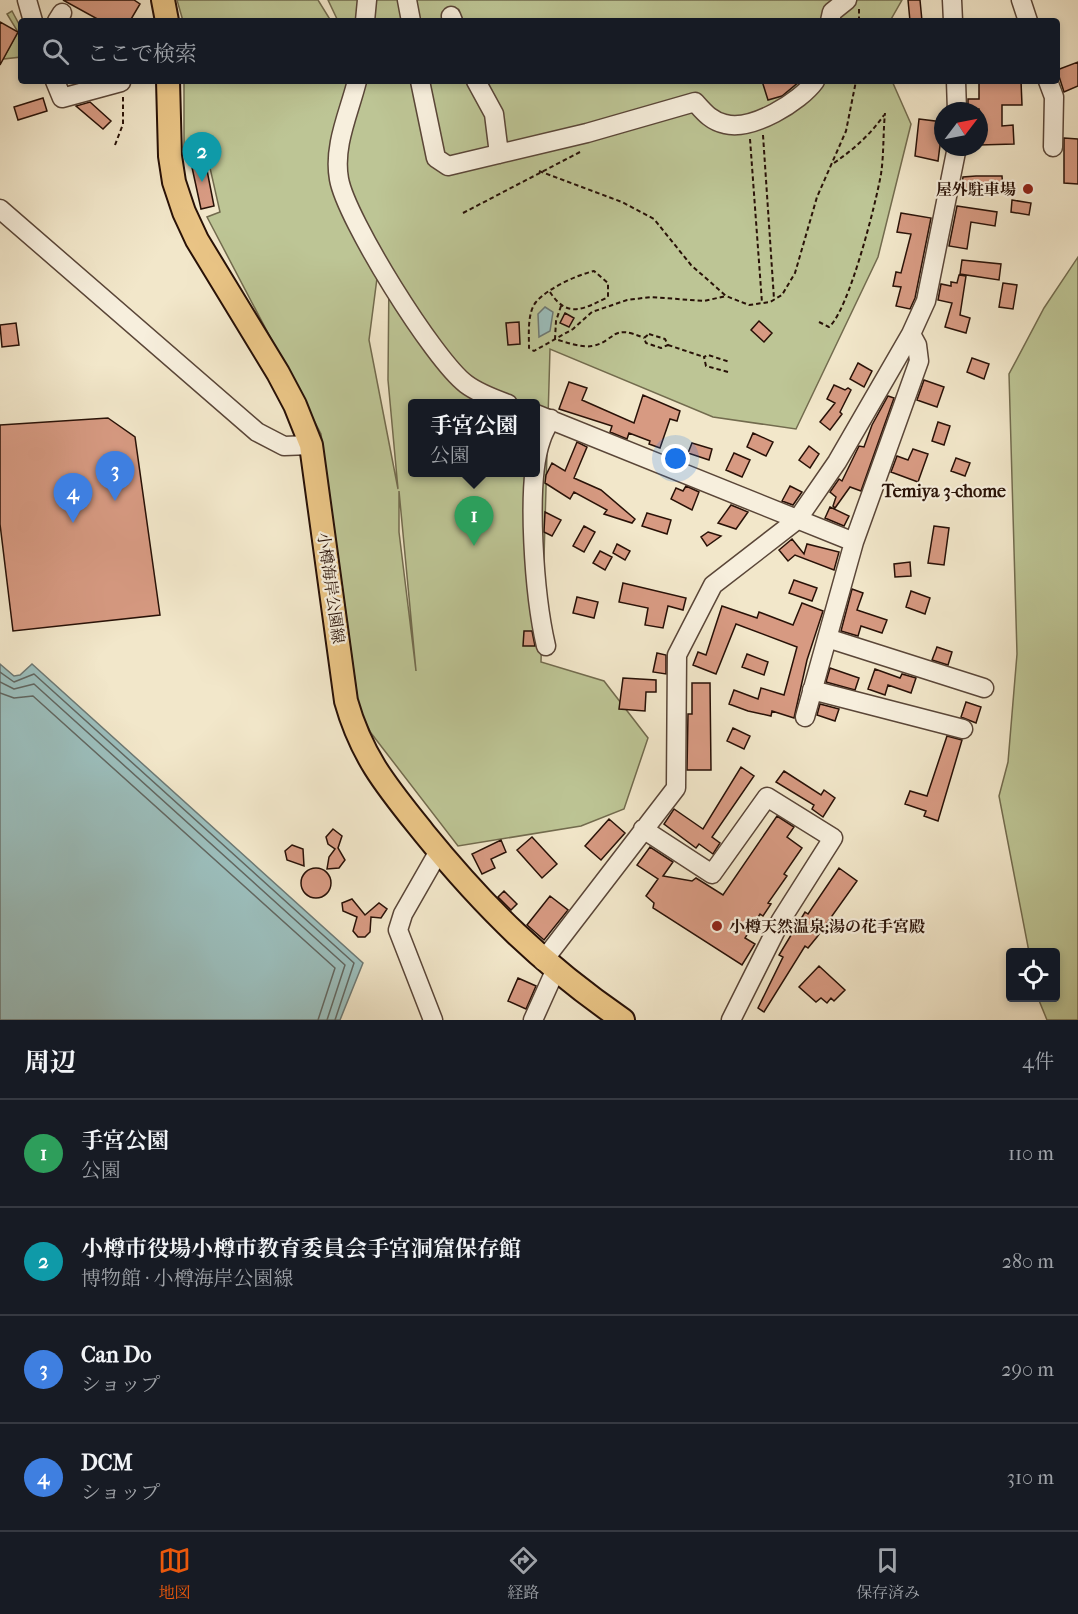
<!DOCTYPE html>
<html lang="ja">
<meta charset="utf-8">
<style>
:root{--surface:#171b24;--page:#242831;--text:#f1f3f6;--muted:#9ea1a6;--line:#363941;--accent:#ea580c}
body{margin:0;font-family:"IM FELL French Canon","Noto Serif JP",serif;background:var(--page);color:var(--text)}
.controls{position:absolute;right:18px;bottom:18px;display:grid;overflow:hidden;border-radius:6px;box-shadow:0 3px 9px #0003}
.controls button{width:54px;height:54px;display:grid;place-items:center;padding:0;border:0;border-bottom:2px solid var(--line);background:var(--surface);color:var(--text);font:30px sans-serif}
.compass{position:absolute;left:934px;top:102px;width:54px;height:54px;border-radius:50%;background:var(--surface);box-shadow:0 3px 9px #0003;rotate:58deg}
.you{position:absolute;left:676px;top:459px;width:21px;height:21px;margin:-15px;border:4px solid #fff;border-radius:50%;background:#1a73e8;box-shadow:0 0 0 9px #1a73e833}
.badge{display:grid;place-items:center;width:39px;height:39px;border-radius:50%;background:var(--accent);color:#fff;font-size:20px;font-weight:700}
.pin{position:absolute;translate:-50% -50px;filter:drop-shadow(0 2px 3px #0008)}
.pin::after{content:'';position:absolute;top:32px;width:21px;height:18px;background:inherit;clip-path:polygon(0 0,100% 0,50% 100%)}
.popup{position:absolute;left:408px;top:399px;width:132px;height:78px;box-sizing:border-box;display:grid;place-content:center;border-radius:6px;background:var(--surface);filter:drop-shadow(0 2px 4px #0005);font-size:20px;white-space:nowrap;color:var(--muted)}
.popup b{font-size:22px;color:var(--text)}
.popup::after{content:'';position:absolute;left:50%;top:100%;margin-left:-12px;border:12px solid transparent;border-top-color:var(--surface)}
.list{margin:0;padding:0;list-style:none}
h2{display:flex;justify-content:space-between;align-items:center;height:78px;margin:0;padding:0 24px;font-size:26px}
h2 small{font-size:20px;font-weight:400;color:var(--muted)}
.list li{display:grid;grid-template-columns:39px 1fr auto;gap:18px;align-items:center;box-sizing:border-box;height:108px;padding:0 24px;border-top:2px solid var(--line)}
.list b{display:block;font-size:22px;white-space:nowrap}
.list p{margin:0;font-size:20px;white-space:nowrap;color:var(--muted)}
.list em{font-size:20px;font-style:normal;color:var(--muted)}
.icon{flex:none;width:33px;height:33px;fill:none;stroke:currentColor;stroke-width:2;stroke-linecap:round;stroke-linejoin:round}
.map{position:relative;flex:none;width:1078px;height:1020px;overflow:hidden}
.search{position:absolute;background:var(--surface);box-shadow:0 3px 9px #0003;left:18px;right:18px;top:18px;height:66px;display:flex;align-items:center;gap:15px;box-sizing:border-box;padding:0 21px;border-radius:6px;color:var(--muted);font-size:22px}
.sheet{height:510px;background:var(--surface)}
nav{display:flex;justify-content:space-around;align-items:center;box-sizing:border-box;height:84px;border-top:2px solid var(--line);background:var(--surface);font-size:16px;color:var(--muted)}
nav a{display:grid;justify-items:center;gap:3px}
nav .on{color:var(--accent)}
.map>svg:first-child{display:block}
.green{fill:#bdc595;stroke:#726b4e;stroke-width:1.5;fill-rule:evenodd}
.water{fill:#9cbfbd;stroke:#6e7974;stroke-width:1.5}
.lines{fill:none;stroke-linecap:round;stroke-linejoin:round}
.shore{stroke:#626862;stroke-width:1.5}
.building{fill:#d79a82;stroke:#281107;stroke-width:1.5}
.minor-casing{stroke:#5a4638;stroke-width:21}
.major-casing{stroke:#281107;stroke-width:26}
.path{stroke:#281107;stroke-width:2;stroke-dasharray:4.5 3;stroke-linecap:butt}
.minor{stroke:#f7efdd;stroke-width:18}
.major{stroke:#e9c485;stroke-width:22}
.poi-dot{fill:#8f2418;stroke:#f7efdd;stroke-width:2}
.labels{text-anchor:middle;dominant-baseline:central;stroke-width:4.5;stroke-linejoin:round;paint-order:stroke}
.poi-label{font-size:16px;font-weight:bold;fill:#281107;stroke:#f7efdd;text-anchor:end}
.street-label{font-size:16px;fill:#281107;stroke:#f7efdd}
.neighbourhood-label{font-size:18px;font-weight:bold;fill:#281107;stroke:#f7efdd}
</style>
<div class="map">
<svg width="1078" height="1020" viewBox="0 0 1078 1020">
<rect width="100%" height="100%" fill="#f2e7ca"/>
<filter id="stains"><feTurbulence type="fractalNoise" baseFrequency=".00333" numOctaves="4"/><feColorMatrix values="0 0 0 0 .2 0 0 0 0 .09 0 0 0 0 .02 0 0 0 .5 -.17"/></filter>
<radialGradient id="worn" r=".72"><stop offset=".6" stop-color="#630" stop-opacity="0"/><stop offset="1" stop-color="#630" stop-opacity=".3"/></radialGradient>
<path class="green" d="M177,0h141l13,21h-148z
M328,0h574l-12,21h-552z
M12,11l9,17v29l-18,2 15,-27 -11,-18z
M184,81h175l4,10 3,-10h526l19,43 -33,133 -82,172 -83,-12 -163,-68 -9,313 63,19 44,57 -24,71 -43,17 -123,20 -87,-113 -12,-24 -38,-275 -114,-217 13,-5 -14,-62 -22,4zM380,255l9,19 -1,106 10,109 -29,-149zM412,404h124v68h-124zM399,491l17,180 -17,-139z
M1078,257v763h-31l-9,-22h18v-46h-27l-30,-156 9,-34 9,-108 -8,-280 35,-66z"/>
<path class="water" d="M545,307l8,5 -3,19 -11,6 -1,-23z
M0,664l14,12 6,-1 12,-11 331,299 -23,57h-340z"/>
<g class="lines">
<path class="shore" d="M0,672l14,10 20,-8 320,289 -19,57
M0,682l14,7 20,-5 311,281 -18,55
M0,693l14,5 19,-2 302,272 -17,52"/>
</g>
<path class="building" d="M63,0h71l6,4 -10,17h-29z
M908,0h12l2,21h-12z
M0,22l18,10 -18,33z
M1078,62v24l-14,6 -7,-22z
M762,81h38l-18,15 -14,4z
M979,81h42l1,24h-20v21l11,-1 1,19 -35,1v-36h-11v-10h11z
M43,98l4,13 -29,9 -4,-13z
M90,102l21,19 -8,8 -27,-23z
M919,119l24,3 -5,39 -23,-5z
M1064,138l14,1v45l-14,-1z
M204,155l10,51 -13,3 -11,-51z
M976,176h26l1,14 -42,2 2,-15z
M1012,200l19,3 -2,12 -18,-3z
M957,206l40,6 -2,14 -24,-4 -4,27 -18,-3z
M901,213l30,5 -16,80 -5,11 -14,-3 5,-19 -8,-1 3,-14 5,1 10,-39 -14,-2z
M962,260l39,4 -2,16 -39,-6z
M959,275l7,1 -6,39 10,3 -4,15 -21,-6 7,-24 -14,-3 3,-16 10,2v-4l6,1z
M1003,283l14,2 -4,24 -14,-2z
M565,313l9,5 -5,9 -9,-4z
M759,321l13,12 -8,9 -13,-12z
M519,322l1,22 -12,1 -2,-22z
M16,323l3,22 -17,2 -2,-22z
M972,358l17,6 -5,15 -17,-7z
M858,363l14,8 -8,16 -14,-8z
M924,380l20,7 -7,20 -20,-7z
M569,382l18,6 -5,12 52,23 9,-28 37,16 -3,10 -7,-2 -10,29 -11,-4 1,-3 -21,-8 -2,6 -17,-7 2,-6 -53,-17z
M834,385l11,5 3,-2 3,2 -11,22 2,2 -12,16 -10,-8 15,-19 -8,-4z
M888,396l6,2 -33,93 -11,-4 -15,21 -2,-2 3,-9 -6,-5 9,-13 3,2 17,-35 5,1 8,-22z
M108,418l27,19 25,178 -147,16 -13,-107v-99z
M938,422l12,4 -6,19 -12,-4z
M753,433l20,9 -7,14 -19,-9z
M577,442l10,5 -13,31 27,12 34,29 -3,4 -28,-9 3,-4 -33,-18 -4,7 -25,-16 1,-8 6,-12 13,8z
M692,443l20,6 -3,11 -21,-7z
M809,446l10,8 -9,14 -11,-8z
M913,449l15,5 -10,28 -27,-10 6,-16 11,4z
M734,453l16,7 -8,17 -16,-7z
M956,458l14,5 -5,13 -14,-5z
M686,486l13,6 -7,18 -21,-11 5,-11 7,3z
M790,486l12,6 -9,13 -11,-4z
M731,505l17,7 -12,17 -18,-6z
M830,507l19,9 -5,10 -19,-8z
M545,512l16,8 -9,16 -8,-4z
M647,513l24,7 -4,14 -25,-8z
M584,526l11,6 -11,20 -11,-6z
M934,526l15,2 -5,37 -16,-2z
M708,532l13,4 -14,10 -6,-9z
M792,539l12,15 3,-10 32,8 -5,18 -39,-15 -7,6 -9,-11z
M617,544l13,7 -5,9 -12,-7z
M600,551l12,6 -7,13 -12,-7z
M910,562l1,14 -16,1 -1,-13z
M794,580l23,8 -5,13 -23,-8z
M623,583l63,15 -3,12 -15,-4 -5,22 -18,-3 3,-17 -29,-6z
M852,589l11,4 -6,17 30,10 -5,13 -21,-7 -3,10 -17,-5z
M911,591l19,7 -5,16 -19,-7z
M577,597l21,5 -4,16 -21,-5z
M802,603l21,8 -16,49 -13,58 -22,-7 -1,5 -23,-5 -19,-7 5,-14 24,9 3,-11 23,7 13,-48 -61,-23 -20,50 -23,-9 5,-13 8,3 16,-49 35,12 2,-6 34,13z
M524,631h8l3,15h-12z
M937,647l15,5 -4,13 -16,-5z
M657,653l9,2v19l-13,-2z
M747,654l21,8 -4,13 -22,-8z
M830,668l29,10 -4,12 -29,-8z
M875,669l25,9 2,-4 14,4 -5,15 -23,-8 -3,10 -17,-6z
M623,678l33,2v12h-10l-1,19 -26,-2z
M692,683h18l1,87h-24l1,-56h4z
M966,702l15,5 -5,16 -15,-6z
M820,704l19,5 -4,12 -18,-6z
M733,728l17,8 -6,13 -17,-8z
M947,736l15,4 -24,81 -14,-5 2,-5 -21,-7 5,-13 17,5z
M741,767l13,9 -42,61 8,6 -7,11 -14,-10 -3,4 -32,-24 10,-15 29,20z
M784,771l37,24 3,-5 11,8 -12,19 -11,-8 2,-4 -38,-23z
M777,816l17,11 -7,10 15,11 -18,26 3,2 -19,27 3,1 -8,12 -3,-2 -15,24 10,6 -13,21 -89,-57 1,-5 -8,-7 12,-17 -21,-14 13,-18 23,15 -10,14 29,5 4,-3 27,17z
M609,819l16,14 -24,27 -16,-14z
M333,829l9,7 -4,12 7,12 -6,8 -12,1 2,-12 6,-8 -7,-5 -2,-7z
M532,837l25,27 -15,14 -25,-28z
M501,840l5,12 -15,7 4,9 -13,6 -10,-20z
M292,845l11,4 1,17 -17,-6 -2,-9z
M839,868l18,13 -40,56 -9,11 -3,-2 -41,66 -6,-4 25,-51 -4,-2 26,-43 3,2z
M301 883a15 15 0 1 1 30 0a15 15 0 1 1-30 0Z
M504,891l13,13 -6,6 -13,-13z
M550,896l18,14 -24,30 -17,-15z
M352,899l13,16 14,-12 8,6 -6,9 -10,-1 -1,15 -5,5h-7l-5,-6 4,-14 -14,-6 -1,-8z
M819,966l26,24 -11,11 -3,-3 -4,5 -6,-5 -5,4 -17,-15z
M518,978l18,8 -10,23 -18,-8z"/>
<g class="lines">
<defs>
<path id="minor" d="M27,0l6,21
M407,0l4,21
M952,0l1,21
M1021,0l7,21
M451,16l2,5
M57,21l5,-8
M365,21l2,-21
M830,21l2,-9 15,-12
M55,81l7,17 59,-16
M357,81c-8,32 -24,65 -18,98 7,40 95,181 127,205 12,9 28,15 42,20
M420,81l16,77 12,8 139,-33 108,-31c9,10 16,19 30,22 27,7 75,-22 90,-43
M476,81l18,33 5,40
M956,81l1,30
M1048,81l6,16 -1,50
M0,209l257,223 27,14 27,-1
M536,414l318,128
M827,638l157,50
M546,646c-11,-47 -21,-161 -5,-206 2,-7 6,-14 10,-21
M812,690l151,39
M805,717l49,-175 65,-181 -2,-16 -6,-11
M643,829l69,45 55,-77 66,41 -52,82 -50,100
M543,961l133,-173 1,-133 36,-70 84,-65 40,-58 74,-128 15,-33 31,-154
M433,1020l-35,-90 5,-16 36,-63
M533,1020l22,-49"/>
<path id="major" d="M163,0l4,21
M168,81l2,75 4,26 10,30 13,28 81,133 17,32 16,40 35,256c16,57 42,87 78,132 61,75 119,132 199,187"/>
</defs>
<use href="#minor" class="minor-casing"/>
<use href="#major" class="major-casing"/>
<path class="path" d="M859,21v-12
M763,135l11,164
M750,139l12,164
M115,145l8,-21v-28
M834,163c20,-14 36,-28 50,-48
M539,171l83,31 32,17 37,46 35,31 23,9 21,-3 12,-7 13,-22 22,-76 29,-66 10,-50
M463,213l117,-61
M550,292c17,27 34,17 58,5v-14l-14,-12c-17,4 -46,17 -58,31 -9,11 -7,33 -7,46l5,3 39,-22 19,-17 35,-12 24,-3 53,4 22,-5
M561,306l-5,15 -1,18c10,3 27,9 37,7 25,-5 18,-23 52,-8
M819,322l10,5c20,-17 47,-124 52,-153 3,-20 2,-41 4,-61
M649,334l16,5 3,6 -7,3 -15,-5 -2,-5z
M668,345l36,12
M728,372l-22,-6 -2,-9 4,-2 22,7"/>
<use href="#minor" class="minor"/>
<use href="#major" class="major"/>
</g>
<g class="poi-dot">
<circle cx="1028" cy="189" r="6"/>
<circle cx="717" cy="926" r="6"/>
</g>
<g class="labels">
<g class="poi-label">
<text x="1016" y="189">屋外駐車場</text>
<text x="729" y="926" text-anchor="start">小樽天然温泉;湯の花手宮殿</text>
</g>
<g class="street-label">
<text transform="translate(331 588) rotate(82)">小樽海岸公園線</text>
</g>
<g class="neighbourhood-label">
<text x="944" y="491">Temiya 3-chome</text>
</g>
</g>
<rect width="100%" height="100%" filter="url(#stains)"/>
<rect width="100%" height="100%" fill="url(#worn)"/>
</svg>
<div class="controls">
<button><svg class="icon" aria-label="locate" viewBox="0 0 24 24"><circle cx="12" cy="12" r="6"/><path d="M12 2v4M12 18v4M2 12h4M18 12h4"/></svg></button>
</div>
<svg class="compass" viewBox="-18 -18 36 36"><path d="M0-13l5 13h-10z" fill="#e53935"/><path d="M0 13l5-13h-10z" fill="#9ea1a6"/></svg>
<div class="you"></div>
<div class="pin badge" style="left:474px;top:546px;background:#2e9e5b">1</div>
<div class="popup"><b>手宮公園</b>公園</div>
<div class="pin badge" style="left:202px;top:182px;background:#0f9aa8">2</div>
<div class="pin badge" style="left:115px;top:501px;background:#3f7fe0">3</div>
<div class="pin badge" style="left:73px;top:523px;background:#3f7fe0">4</div>
<div class="search"><svg class="icon" aria-label="search" viewBox="0 0 24 24"><circle cx="10" cy="10" r="6"/><path d="M15 15l6 6"/></svg>ここで検索</div>
</div>
<section class="sheet">
<h2>周辺<small>4件</small></h2>
<ul class="list">
<li><span class="badge" style="background:#2e9e5b">1</span><div><b>手宮公園</b><p>公園</p></div><em>110 m</em></li>
<li><span class="badge" style="background:#0f9aa8">2</span><div><b>小樽市役場小樽市教育委員会手宮洞窟保存館</b><p>博物館 · 小樽海岸公園線</p></div><em>280 m</em></li>
<li><span class="badge" style="background:#3f7fe0">3</span><div><b>Can Do</b><p>ショップ</p></div><em>290 m</em></li>
<li><span class="badge" style="background:#3f7fe0">4</span><div><b>DCM</b><p>ショップ</p></div><em>310 m</em></li>
</ul>
</section>
<nav>
<a class="on"><svg class="icon" aria-label="map" viewBox="0 0 24 24"><path d="M3 6l6-2 6 2 6-2v14l-6 2-6-2-6 2zM9 4v14M15 6v14"/></svg>地図</a>
<a><svg class="icon" aria-label="directions" viewBox="0 0 24 24"><path d="M12 3l9 9-9 9-9-9zM9 14v-3h6M13 9l2 2-2 2"/></svg>経路</a>
<a><svg class="icon" aria-label="saved" viewBox="0 0 24 24"><path d="M7 4h10v16l-5-4-5 4z"/></svg>保存済み</a>
</nav>
